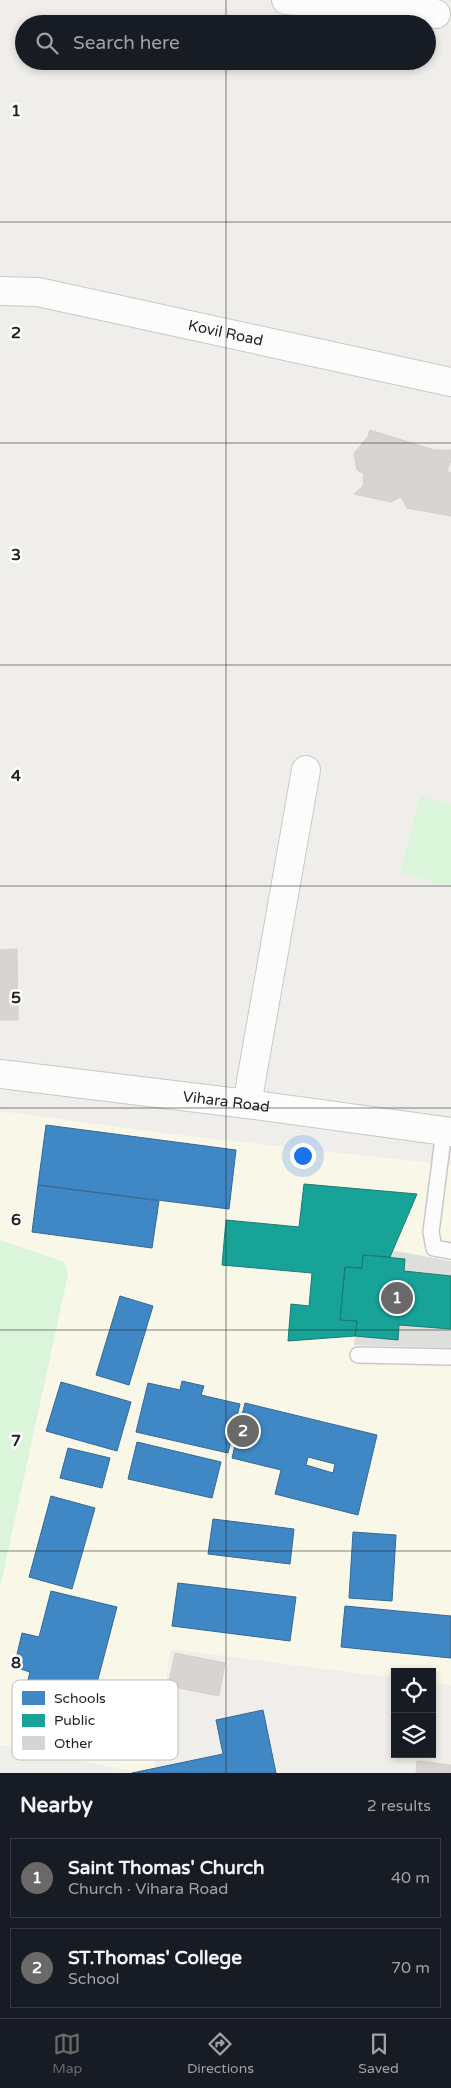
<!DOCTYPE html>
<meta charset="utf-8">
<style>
:root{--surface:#171b24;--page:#242831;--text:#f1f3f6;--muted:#9ea1a6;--line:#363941;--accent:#6a6968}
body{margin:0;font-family:"Varela Round",sans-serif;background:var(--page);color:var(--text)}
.controls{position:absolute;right:15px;bottom:15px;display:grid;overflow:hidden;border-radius:0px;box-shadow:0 2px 8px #0003}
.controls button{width:45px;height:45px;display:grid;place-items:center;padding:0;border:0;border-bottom:1px solid var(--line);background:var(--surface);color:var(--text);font:25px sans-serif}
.you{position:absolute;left:302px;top:1155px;width:18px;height:18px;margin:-12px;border:4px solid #fff;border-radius:50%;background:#1a73e8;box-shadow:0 0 0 8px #1a73e833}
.badge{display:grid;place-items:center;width:32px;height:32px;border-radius:50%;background:var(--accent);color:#fff;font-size:16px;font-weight:700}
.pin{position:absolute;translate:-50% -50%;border:2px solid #fff;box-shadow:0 1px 5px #0006}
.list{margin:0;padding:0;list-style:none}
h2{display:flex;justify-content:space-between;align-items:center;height:65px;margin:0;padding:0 20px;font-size:21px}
h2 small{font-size:16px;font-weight:400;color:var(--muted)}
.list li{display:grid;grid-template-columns:32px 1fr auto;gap:15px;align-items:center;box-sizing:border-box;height:80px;margin:0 10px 10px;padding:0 10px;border:1px solid var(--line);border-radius:0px}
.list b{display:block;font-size:19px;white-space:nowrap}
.list p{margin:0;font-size:16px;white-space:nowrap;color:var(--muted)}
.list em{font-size:16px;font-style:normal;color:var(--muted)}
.icon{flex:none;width:28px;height:28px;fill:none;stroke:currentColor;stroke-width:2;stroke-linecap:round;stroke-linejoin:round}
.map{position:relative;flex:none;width:451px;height:1773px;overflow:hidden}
.search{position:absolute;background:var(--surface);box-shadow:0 2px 8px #0003;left:15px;right:15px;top:15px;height:55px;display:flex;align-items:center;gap:12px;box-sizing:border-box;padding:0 18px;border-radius:28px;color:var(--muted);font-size:19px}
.sheet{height:245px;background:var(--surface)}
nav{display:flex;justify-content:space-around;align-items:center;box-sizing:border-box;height:70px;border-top:1px solid var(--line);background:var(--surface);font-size:14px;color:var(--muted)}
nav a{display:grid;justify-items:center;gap:2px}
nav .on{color:var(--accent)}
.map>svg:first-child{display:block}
.education{fill:#f8f7e8}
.religious{fill:#dededc}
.park{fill:#daf5da}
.schools{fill:#3f88c5;stroke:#366994;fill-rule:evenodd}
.public{fill:#17a398;stroke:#1a7c75}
.building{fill:#d7d4d2;stroke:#d3d0cc}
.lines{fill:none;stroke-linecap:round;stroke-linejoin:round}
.service-casing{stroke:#c9c8c7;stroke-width:18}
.minor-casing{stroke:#c9c8c7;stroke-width:30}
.tertiary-casing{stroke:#c9c8c7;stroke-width:30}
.service{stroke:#fdfcfc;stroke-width:15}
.minor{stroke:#fdfcfc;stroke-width:28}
.tertiary{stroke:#fdfcfc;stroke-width:28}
.grid{fill:none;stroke:#222;stroke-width:1;stroke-opacity:0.55}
.labels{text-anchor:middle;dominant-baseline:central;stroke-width:5;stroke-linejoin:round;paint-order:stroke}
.street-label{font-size:15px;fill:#222;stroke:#fff}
.key{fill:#fff;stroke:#bdbdbd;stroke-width:1}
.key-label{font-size:14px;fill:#222}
.grid-label{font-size:16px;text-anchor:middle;font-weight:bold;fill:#222;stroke:#fff;stroke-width:5;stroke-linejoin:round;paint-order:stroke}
</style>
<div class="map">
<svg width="451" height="1773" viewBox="0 0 451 1773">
<rect width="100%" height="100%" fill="#f0eeeb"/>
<path class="education" d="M0,1111l177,24 274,30v520l-19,-3v-10h-37v6l-225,-29 -16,124h-12l-142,-28v-158l68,-313 -4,-12 -64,-22z"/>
<path class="religious" d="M363,1245l88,16v87l-97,-3z"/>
<path class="park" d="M420,796l31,8v82l-51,-13z
M0,1240l64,22 4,12 -68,313z"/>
<path class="schools" d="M46,1125l190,25 -7,59 -191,-24z
M38,1185l121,16 -7,47 -120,-16z
M120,1296l33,10 -24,79 -33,-10z
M182,1381l22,5 -3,9 39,9 -12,49 -92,-21 12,-49 32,7z
M61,1382l70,20 -14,49 -71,-20z
M245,1403l132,32 -19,80 -83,-21 6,-24 -49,-12zM308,1457l27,7 -2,9 -27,-8z
M137,1442l84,20 -9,36 -84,-19z
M68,1448l42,10 -8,30 -42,-10z
M51,1496l44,12 -23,81 -43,-12z
M213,1519l81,10 -4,35 -82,-10z
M353,1532l43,3 -4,66 -43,-3z
M178,1583l118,14 -6,44 -118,-15z
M51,1591l66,16 -38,144 -65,-16 16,-63 -16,-5 8,-34 17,4z
M345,1606l106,10v42l-110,-11z
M263,1710l13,63h-144l91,-19 -7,-34z"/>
<path class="public" d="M304,1184l113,10 -27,63 -27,-2 -1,13 -17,-1 -5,53 17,1 -2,15 -67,5 3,-37 18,2 3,-33 -90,-8 4,-45 73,7z
M363,1255l42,4 -1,12 47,5v53l-52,-4 -1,15 -43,-4 2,-15 -17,-1 5,-53 17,1z"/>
<path class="building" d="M370,430l64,20h17v10l-4,11 4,2v43l-44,-8 -6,-11 -10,5 -37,-8 9,-8 1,-12 -7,-4 -3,-16 14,-18z
M17,949l1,71h-18v-70z
M175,1653l50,10 -6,33 -51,-10z
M417,1761l34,4v8h-35z"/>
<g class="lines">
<defs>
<path id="service" d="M444,1131l-13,101 3,16 17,3
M358,1355l93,2"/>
<g id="minor">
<path d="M286,0l150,14"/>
<path id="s1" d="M0,291l38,1 413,90"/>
<path d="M247,1104l59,-334"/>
</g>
<g id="tertiary">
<path id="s2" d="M0,1074l247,30 204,28"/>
</g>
</defs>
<use href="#service" class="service-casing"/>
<use href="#minor" class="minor-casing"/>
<use href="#tertiary" class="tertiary-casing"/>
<use href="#service" class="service"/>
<use href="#minor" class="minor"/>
<use href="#tertiary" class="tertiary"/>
</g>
<path class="grid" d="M226,0v24M226,61v1712M0,222h451M0,443h451M0,665h451M0,886h451M0,1108h451M0,1330h451M0,1551h451"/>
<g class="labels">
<g class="street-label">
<text stroke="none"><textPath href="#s1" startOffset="230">Kovil Road</textPath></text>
<text stroke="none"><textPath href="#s2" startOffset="228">Vihara Road</textPath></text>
</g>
</g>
<rect x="12" y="1680" width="166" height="80" rx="8" class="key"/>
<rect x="22" y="1691" width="23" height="14" fill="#3f88c5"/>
<rect x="22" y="1714" width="23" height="13" fill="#17a398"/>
<rect x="22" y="1736" width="23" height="14" fill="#d7d4d2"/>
<g class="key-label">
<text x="54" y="1703">Schools</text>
<text x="54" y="1725">Public</text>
<text x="54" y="1748">Other</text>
</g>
<g class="grid-label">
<text x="16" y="116">1</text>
<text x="16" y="338">2</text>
<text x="16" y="560">3</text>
<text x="16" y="781">4</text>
<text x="16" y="1003">5</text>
<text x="16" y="1225">6</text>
<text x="16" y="1446">7</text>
<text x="16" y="1668">8</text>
</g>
</svg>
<div class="controls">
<button><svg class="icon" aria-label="locate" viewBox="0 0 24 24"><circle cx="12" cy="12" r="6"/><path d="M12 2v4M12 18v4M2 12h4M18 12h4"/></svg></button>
<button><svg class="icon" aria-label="layers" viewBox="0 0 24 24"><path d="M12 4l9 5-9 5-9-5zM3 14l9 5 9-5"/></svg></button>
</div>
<div class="you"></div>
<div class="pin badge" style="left:397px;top:1298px">1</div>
<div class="pin badge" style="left:243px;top:1431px">2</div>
<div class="search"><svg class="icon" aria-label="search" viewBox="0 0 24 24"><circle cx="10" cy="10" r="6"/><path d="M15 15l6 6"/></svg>Search here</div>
</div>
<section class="sheet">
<h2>Nearby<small>2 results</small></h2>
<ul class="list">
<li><span class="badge">1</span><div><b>Saint Thomas' Church</b><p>Church · Vihara Road</p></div><em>40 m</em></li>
<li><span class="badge">2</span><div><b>ST.Thomas' College</b><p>School</p></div><em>70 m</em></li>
</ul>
</section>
<nav>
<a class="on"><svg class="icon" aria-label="map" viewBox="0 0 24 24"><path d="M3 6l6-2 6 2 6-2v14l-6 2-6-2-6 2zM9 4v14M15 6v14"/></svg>Map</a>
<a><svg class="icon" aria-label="directions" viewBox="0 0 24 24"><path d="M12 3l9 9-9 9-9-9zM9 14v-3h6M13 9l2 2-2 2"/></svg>Directions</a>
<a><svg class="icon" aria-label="saved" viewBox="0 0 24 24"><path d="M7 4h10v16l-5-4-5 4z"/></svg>Saved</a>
</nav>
